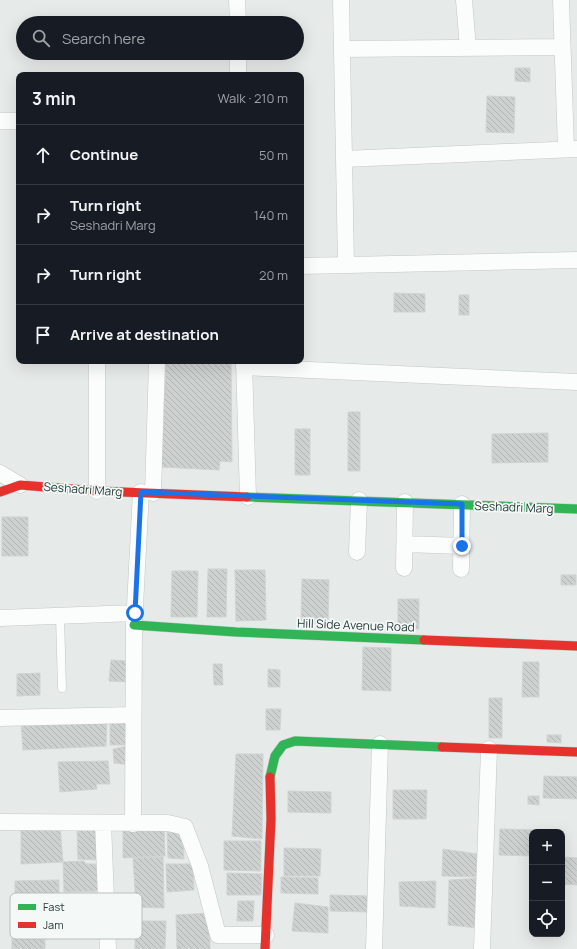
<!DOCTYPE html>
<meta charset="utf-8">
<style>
:root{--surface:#171b24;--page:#20242c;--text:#f1f3f6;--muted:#9ea1a6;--line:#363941}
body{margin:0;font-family:Manrope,sans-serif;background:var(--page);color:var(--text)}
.controls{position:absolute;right:12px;bottom:12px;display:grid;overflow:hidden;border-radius:8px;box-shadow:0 4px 16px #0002}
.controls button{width:36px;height:36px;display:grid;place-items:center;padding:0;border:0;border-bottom:1px solid var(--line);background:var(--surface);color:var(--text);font:20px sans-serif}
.stop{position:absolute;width:12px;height:12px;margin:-9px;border:3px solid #1a73e8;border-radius:50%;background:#fff}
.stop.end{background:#1a73e8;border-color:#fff;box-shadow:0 1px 4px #0008}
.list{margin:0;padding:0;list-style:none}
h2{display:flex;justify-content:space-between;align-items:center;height:52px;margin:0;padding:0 16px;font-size:17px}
h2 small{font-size:13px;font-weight:400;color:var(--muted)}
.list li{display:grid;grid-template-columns:26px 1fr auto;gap:12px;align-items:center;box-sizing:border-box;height:60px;padding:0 16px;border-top:1px solid var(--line)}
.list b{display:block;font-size:15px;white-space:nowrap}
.list p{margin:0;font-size:13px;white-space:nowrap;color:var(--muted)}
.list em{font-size:13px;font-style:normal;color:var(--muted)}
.icon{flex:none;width:22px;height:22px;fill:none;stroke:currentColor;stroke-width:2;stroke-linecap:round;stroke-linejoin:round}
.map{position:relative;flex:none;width:577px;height:949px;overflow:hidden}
.search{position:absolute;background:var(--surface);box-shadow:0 4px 16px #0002;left:16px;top:16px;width:288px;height:44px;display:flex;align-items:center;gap:10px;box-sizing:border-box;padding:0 14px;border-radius:22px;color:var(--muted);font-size:15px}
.panel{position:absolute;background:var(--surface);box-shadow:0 4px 16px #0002;left:16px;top:72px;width:288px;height:292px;border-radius:8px}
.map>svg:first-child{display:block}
.building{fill:url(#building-back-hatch);stroke:#cfd3d2}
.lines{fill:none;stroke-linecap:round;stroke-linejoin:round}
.lane-casing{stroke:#c3c7c6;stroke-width:9}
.street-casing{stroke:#c3c7c6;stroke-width:17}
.fast-casing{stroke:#c3c8c7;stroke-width:10}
.jam-casing{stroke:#c3c8c7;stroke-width:10}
.lane{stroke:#fbfcfc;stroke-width:8}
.street{stroke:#fbfcfc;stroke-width:16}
.fast{stroke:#30b455;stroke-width:9}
.jam{stroke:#e5322d;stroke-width:9}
.route{stroke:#1a73e8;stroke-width:5}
.labels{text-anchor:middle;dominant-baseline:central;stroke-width:3.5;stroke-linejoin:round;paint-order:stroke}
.street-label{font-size:12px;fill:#263b3a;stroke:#f4f9f7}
.key{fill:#f4f9f7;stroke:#b6c0be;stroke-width:1}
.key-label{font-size:11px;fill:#263b3a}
</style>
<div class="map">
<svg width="577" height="949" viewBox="0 0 577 949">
<defs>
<pattern id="building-back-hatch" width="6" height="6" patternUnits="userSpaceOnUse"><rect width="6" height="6" fill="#cdd1d0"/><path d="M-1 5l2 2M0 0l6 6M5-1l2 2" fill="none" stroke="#b0b4b3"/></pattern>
</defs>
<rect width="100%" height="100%" fill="#e6eae9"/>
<path class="building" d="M515,68h15v14l-15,-1z
M487,96l28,1 -1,36 -28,-1z
M394,293l31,1v18h-31z
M459,295h10v20h-10z
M301,311h2v43h-2z
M166,361h65l1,101 -12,-1 -1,9 -58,-3z
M348,412h12v59h-12z
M295,429h15v46h-15z
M548,433v29l-56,1v-29z
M2,517h26v39h-26z
M208,569h19l-1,48h-19z
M235,570h30l1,50 -30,1z
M172,571h26l-1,46h-26z
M561,575h15v10h-15z
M302,579l27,1 -1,44 -27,-1z
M398,599h21v30h-21z
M363,647l28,1v43l-29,-1z
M111,660l18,1 1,21 -21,-1z
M523,662h16v35h-17z
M213,664h9l1,21h-9z
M268,669l12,1v17h-12z
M40,673v22l-23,1v-22z
M489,698h13v40h-13z
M266,709h15l-1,21h-14z
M107,717l-1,29 -83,4 -2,-27z
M110,721h23v24h-23z
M547,735h14v8l-14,-1z
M133,745l-4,20 -15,-2 -1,-14z
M236,754h27l-1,85 -30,-3z
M108,761l2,23h-14l1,5 -37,3 -2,-30z
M544,776l33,1v22l-34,-1z
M393,790h34l-1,29h-33z
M288,791l43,1v21l-43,-1z
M528,796h11v9l-11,-1z
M21,826h39l3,36 -42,2z
M123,826h41l1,30 -42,2z
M167,829l16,1 1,29 -16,-1z
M500,829l37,1v2h-5v24l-33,-1z
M77,830h20l2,30 -21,-1z
M224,841h37v30l-37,-1z
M284,848l37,1 -1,27h-36z
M443,849l34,5v23l-35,-1z
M163,857l1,51 -28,-1 -3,-49z
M562,857l15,1v27l-15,-1z
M84,861l2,3h14v27l-36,1 -1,-30z
M166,864h27l1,26 -27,2z
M227,873l35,1 -1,21h-34z
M281,877l37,1v16l-37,-1z
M480,878l-2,50 -30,-3 1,-45z
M59,880v18l-44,4v-21z
M436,881l-1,27 -35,-2 -1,-24z
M330,895l39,1v16l-39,-1z
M238,901h16l-1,20h-16z
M295,903l33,4v26l-36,-2z
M210,913v36h-33l-1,-34z
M135,921h31l-1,28h-30z
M12,933h33v16h-33z"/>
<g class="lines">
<defs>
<path id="lane" d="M60,616l2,72"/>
<path id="street" d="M237,0l1,23
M341,0l5,265
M464,0l4,48
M561,0l5,149
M342,49l220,-2
M238,53v22
M0,121h19
M344,159l233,-10
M301,266l276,-6
M244,361l4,136
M244,367l333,15
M0,473l20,12
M97,491v-130
M153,493l4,-132
M405,544l57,2
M357,552l2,-52
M404,568l1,-66
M461,569l1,-65
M0,618l135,-5
M0,718l133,-3
M0,822l168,1 17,4 15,39 18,69h48
M103,823l5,126
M133,824l1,-199 7,-133
M374,949l6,-205
M482,949l7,-200"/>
<path id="fast" d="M247,497l330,12
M134,625l102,7 188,8
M270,777l5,-21 8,-11 12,-4 147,6"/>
<path id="jam" d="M0,492l20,-7 77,6 150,6
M424,640l153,6
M442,747l135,5
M265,949l6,-130 -1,-42"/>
</defs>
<use href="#lane" class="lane-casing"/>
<use href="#street" class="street-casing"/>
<use href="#fast" class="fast-casing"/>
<use href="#jam" class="jam-casing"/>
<use href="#lane" class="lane"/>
<use href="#street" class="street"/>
<use href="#fast" class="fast"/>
<use href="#jam" class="jam"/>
</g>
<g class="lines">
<path class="route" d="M135,613l6,-121 321,12v42"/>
</g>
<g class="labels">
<g class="street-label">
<text transform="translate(83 489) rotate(4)">Seshadri Marg</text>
<text transform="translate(514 507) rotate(2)">Seshadri Marg</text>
<text transform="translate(356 625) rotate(2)">Hill Side Avenue Road</text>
</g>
</g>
<rect x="10" y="893" width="132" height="46" rx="6" class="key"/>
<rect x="18" y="904" width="18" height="6" fill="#30b455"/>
<rect x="18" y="922" width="18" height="6" fill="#e5322d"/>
<g class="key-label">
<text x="43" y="911">Fast</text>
<text x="43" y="929">Jam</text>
</g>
</svg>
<div class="controls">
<button>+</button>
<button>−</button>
<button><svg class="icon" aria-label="locate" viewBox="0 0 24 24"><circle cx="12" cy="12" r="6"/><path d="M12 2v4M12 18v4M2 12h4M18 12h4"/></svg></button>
</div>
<div class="stop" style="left:135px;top:613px"></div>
<div class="stop end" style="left:462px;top:546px"></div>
<div class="search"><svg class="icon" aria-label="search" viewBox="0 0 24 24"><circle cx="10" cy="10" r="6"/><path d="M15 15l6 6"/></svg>Search here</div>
<section class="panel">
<h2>3 min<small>Walk · 210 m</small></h2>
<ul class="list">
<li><svg class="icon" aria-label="ahead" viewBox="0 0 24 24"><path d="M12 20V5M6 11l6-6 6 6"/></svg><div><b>Continue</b></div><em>50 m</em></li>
<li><svg class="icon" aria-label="right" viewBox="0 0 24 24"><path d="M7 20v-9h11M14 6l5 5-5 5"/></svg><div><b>Turn right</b><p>Seshadri Marg</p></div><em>140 m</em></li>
<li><svg class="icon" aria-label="right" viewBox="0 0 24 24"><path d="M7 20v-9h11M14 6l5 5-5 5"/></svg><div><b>Turn right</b></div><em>20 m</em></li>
<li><svg class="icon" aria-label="arrive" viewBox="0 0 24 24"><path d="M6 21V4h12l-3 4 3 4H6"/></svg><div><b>Arrive at destination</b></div></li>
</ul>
</section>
</div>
